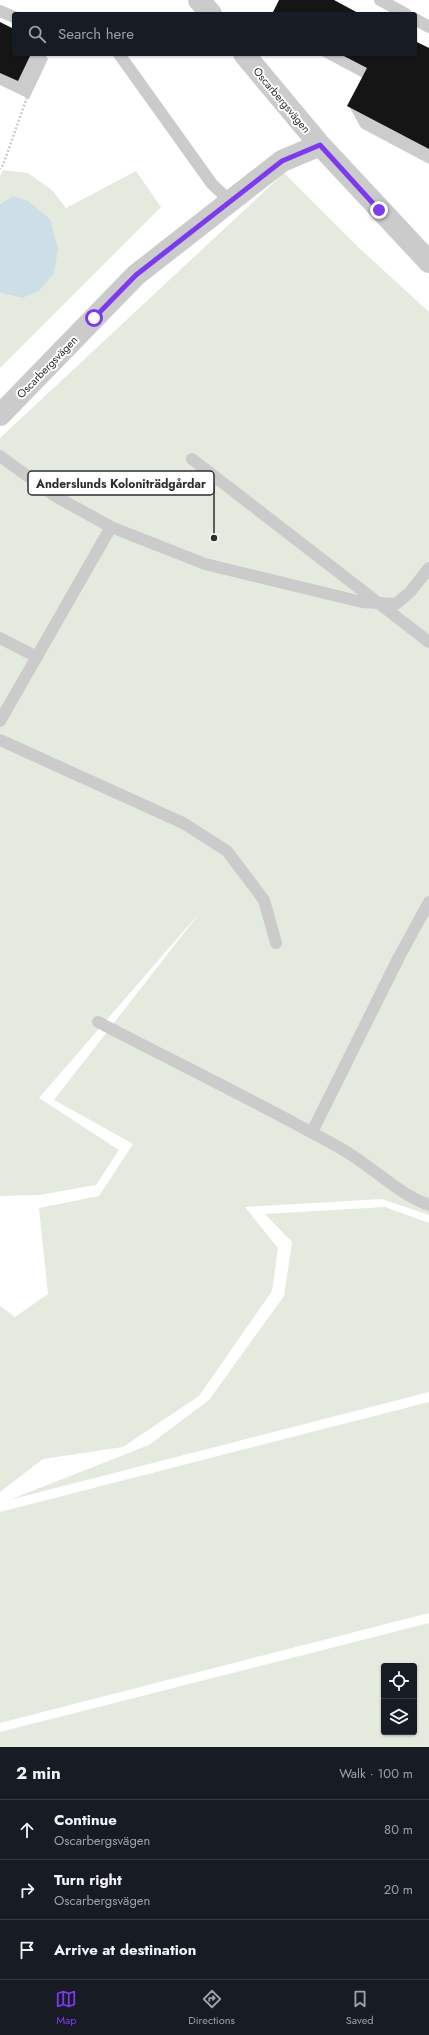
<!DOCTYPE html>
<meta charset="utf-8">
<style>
:root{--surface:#171b24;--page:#20242c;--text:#f1f3f6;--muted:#9ea1a6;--line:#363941;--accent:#7c3aed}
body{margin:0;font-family:Jost,sans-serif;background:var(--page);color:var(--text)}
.controls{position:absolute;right:12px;bottom:12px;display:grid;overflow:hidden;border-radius:4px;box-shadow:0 1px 3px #0004}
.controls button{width:36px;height:36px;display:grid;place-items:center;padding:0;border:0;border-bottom:1px solid var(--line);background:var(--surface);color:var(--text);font:20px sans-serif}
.stop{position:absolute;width:12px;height:12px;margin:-9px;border:3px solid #7c3aed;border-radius:50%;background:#fff}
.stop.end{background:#7c3aed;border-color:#fff;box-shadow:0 1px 4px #0008}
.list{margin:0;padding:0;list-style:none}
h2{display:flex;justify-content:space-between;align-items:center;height:52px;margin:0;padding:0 16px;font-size:17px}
h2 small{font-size:13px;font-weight:400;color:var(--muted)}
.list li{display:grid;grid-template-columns:26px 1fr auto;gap:12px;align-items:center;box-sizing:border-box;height:60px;padding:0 16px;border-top:1px solid var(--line)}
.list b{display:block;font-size:15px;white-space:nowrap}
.list p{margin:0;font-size:13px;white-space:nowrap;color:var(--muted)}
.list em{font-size:13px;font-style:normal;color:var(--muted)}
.icon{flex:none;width:22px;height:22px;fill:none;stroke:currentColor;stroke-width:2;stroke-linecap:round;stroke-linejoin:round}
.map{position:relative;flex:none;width:429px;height:1747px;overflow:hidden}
.search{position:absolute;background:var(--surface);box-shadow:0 1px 3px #0004;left:12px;right:12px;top:12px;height:44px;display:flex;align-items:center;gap:10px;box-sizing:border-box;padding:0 14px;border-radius:4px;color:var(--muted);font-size:15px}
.sheet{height:232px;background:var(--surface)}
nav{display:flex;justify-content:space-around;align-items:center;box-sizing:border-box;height:56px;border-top:1px solid var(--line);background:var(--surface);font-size:11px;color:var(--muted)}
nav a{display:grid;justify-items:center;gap:2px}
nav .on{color:var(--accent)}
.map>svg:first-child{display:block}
.green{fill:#e5eade;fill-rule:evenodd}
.water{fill:#cddee7}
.shadow{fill:#0003}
.building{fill:#151515}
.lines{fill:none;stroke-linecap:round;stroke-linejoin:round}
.path{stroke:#cbcbcb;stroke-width:2.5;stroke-dasharray:2 2;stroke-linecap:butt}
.service{stroke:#cbcbcb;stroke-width:12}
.minor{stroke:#cbcbcb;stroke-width:22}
.route{stroke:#7c3aed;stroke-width:5}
.labels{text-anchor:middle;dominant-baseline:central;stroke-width:4;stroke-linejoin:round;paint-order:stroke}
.street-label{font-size:11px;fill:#2e2e2e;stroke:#fff}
.leader{fill:none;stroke:#2e2e2e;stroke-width:1.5}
.callout-dot{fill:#2e2e2e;stroke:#fff;stroke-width:1.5}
.callout{fill:#fff;stroke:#2e2e2e;stroke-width:1.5}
.callout-label{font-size:12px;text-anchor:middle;font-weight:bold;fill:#2e2e2e}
</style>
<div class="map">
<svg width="429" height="1747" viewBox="0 0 429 1747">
<rect width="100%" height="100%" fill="#fff"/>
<path class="green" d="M3,170l25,3 25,18 13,17 70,-37 25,36 -161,161v-75l22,5 -9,-102 -13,8v-28z
M284,173l72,72 73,67v903l-47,-16 -137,8 33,41 -6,43 -73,105 -76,51 -80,12 -43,33v-186l15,11 33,-23 -9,-86 60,-12 34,-52 -79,-44 147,-189 -162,187 80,52 -23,35 -57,10 -39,1v-758z
M385,1207l44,16v169l-420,108 140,-55 60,-45 75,-104 8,-54 -27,-28z
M429,1402v211l-429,110v-211z
M429,1623v124h-429v-15zM384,1666h30v66h-30z"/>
<path class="water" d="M13,196l15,5 22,18 8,30 -4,24 -15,18 -17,7 -22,-5v-89z"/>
<path class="shadow" d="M0,23l14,7v24h31l3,5 -19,40 -29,-14z
M415,42l14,7v115l-68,-36 -12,-22 14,-28 -45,-24h97z"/>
<path class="building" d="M279,0h55l26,14h-88z
M0,22l14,7v25h17l-13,27 -18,-8z
M415,41l14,7v101l-82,-43 20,-38 -27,-14h75z"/>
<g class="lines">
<path class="path" d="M0,80l30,9 -27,76 -3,4"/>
<path class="service" d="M380,0l26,14
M0,11l14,6
M415,19l14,8
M119,54l93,130 19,18
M0,456l55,40 56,31 94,37 157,38 34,2 14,-12 19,-24
M192,459l237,183
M0,638l37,19
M0,721l111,-194
M0,740l183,83 44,28 37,49 12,43
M98,1022c81,42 163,82 242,126 31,17 56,45 89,57
M312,1132l87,-175 30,-55"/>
<path class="minor" d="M199,0l12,14
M244,54l76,91 109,117
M0,415l136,-140 146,-114 38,-16"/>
</g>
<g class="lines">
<path class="route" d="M94,318l42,-43 146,-114 38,-16 59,65"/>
</g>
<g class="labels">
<g class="street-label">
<text transform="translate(282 100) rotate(50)">Oscarbergsvägen</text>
<text transform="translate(47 367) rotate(-46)">Oscarbergsvägen</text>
</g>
</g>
<path class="leader" d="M214 538L214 483"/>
<circle class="callout-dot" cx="214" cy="538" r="4"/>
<rect class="callout" x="28" y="471" width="186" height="24" rx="4"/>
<g class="callout-label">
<text x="121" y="488">Anderslunds Koloniträdgårdar</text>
</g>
</svg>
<div class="controls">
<button><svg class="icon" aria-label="locate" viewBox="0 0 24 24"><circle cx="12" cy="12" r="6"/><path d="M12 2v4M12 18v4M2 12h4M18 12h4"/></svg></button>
<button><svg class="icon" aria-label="layers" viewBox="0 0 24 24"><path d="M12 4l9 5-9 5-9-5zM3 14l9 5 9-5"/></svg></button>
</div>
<div class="stop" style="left:94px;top:318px"></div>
<div class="stop end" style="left:379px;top:210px"></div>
<div class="search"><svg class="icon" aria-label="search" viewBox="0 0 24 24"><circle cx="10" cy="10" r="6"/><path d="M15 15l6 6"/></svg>Search here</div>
</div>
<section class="sheet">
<h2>2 min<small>Walk · 100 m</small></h2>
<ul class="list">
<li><svg class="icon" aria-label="ahead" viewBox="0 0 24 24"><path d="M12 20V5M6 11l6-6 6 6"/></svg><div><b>Continue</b><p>Oscarbergsvägen</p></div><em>80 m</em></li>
<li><svg class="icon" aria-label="right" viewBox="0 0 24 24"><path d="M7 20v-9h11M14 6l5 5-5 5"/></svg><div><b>Turn right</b><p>Oscarbergsvägen</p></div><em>20 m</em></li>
<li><svg class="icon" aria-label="arrive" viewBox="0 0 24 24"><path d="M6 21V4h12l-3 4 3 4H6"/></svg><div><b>Arrive at destination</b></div></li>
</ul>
</section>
<nav>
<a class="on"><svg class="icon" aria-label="map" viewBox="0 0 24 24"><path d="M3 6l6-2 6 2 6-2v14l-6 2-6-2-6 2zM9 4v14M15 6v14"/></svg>Map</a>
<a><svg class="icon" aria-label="directions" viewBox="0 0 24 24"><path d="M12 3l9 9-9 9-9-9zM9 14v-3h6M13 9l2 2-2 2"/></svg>Directions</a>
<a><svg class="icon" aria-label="saved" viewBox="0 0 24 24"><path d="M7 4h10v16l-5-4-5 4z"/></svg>Saved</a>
</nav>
